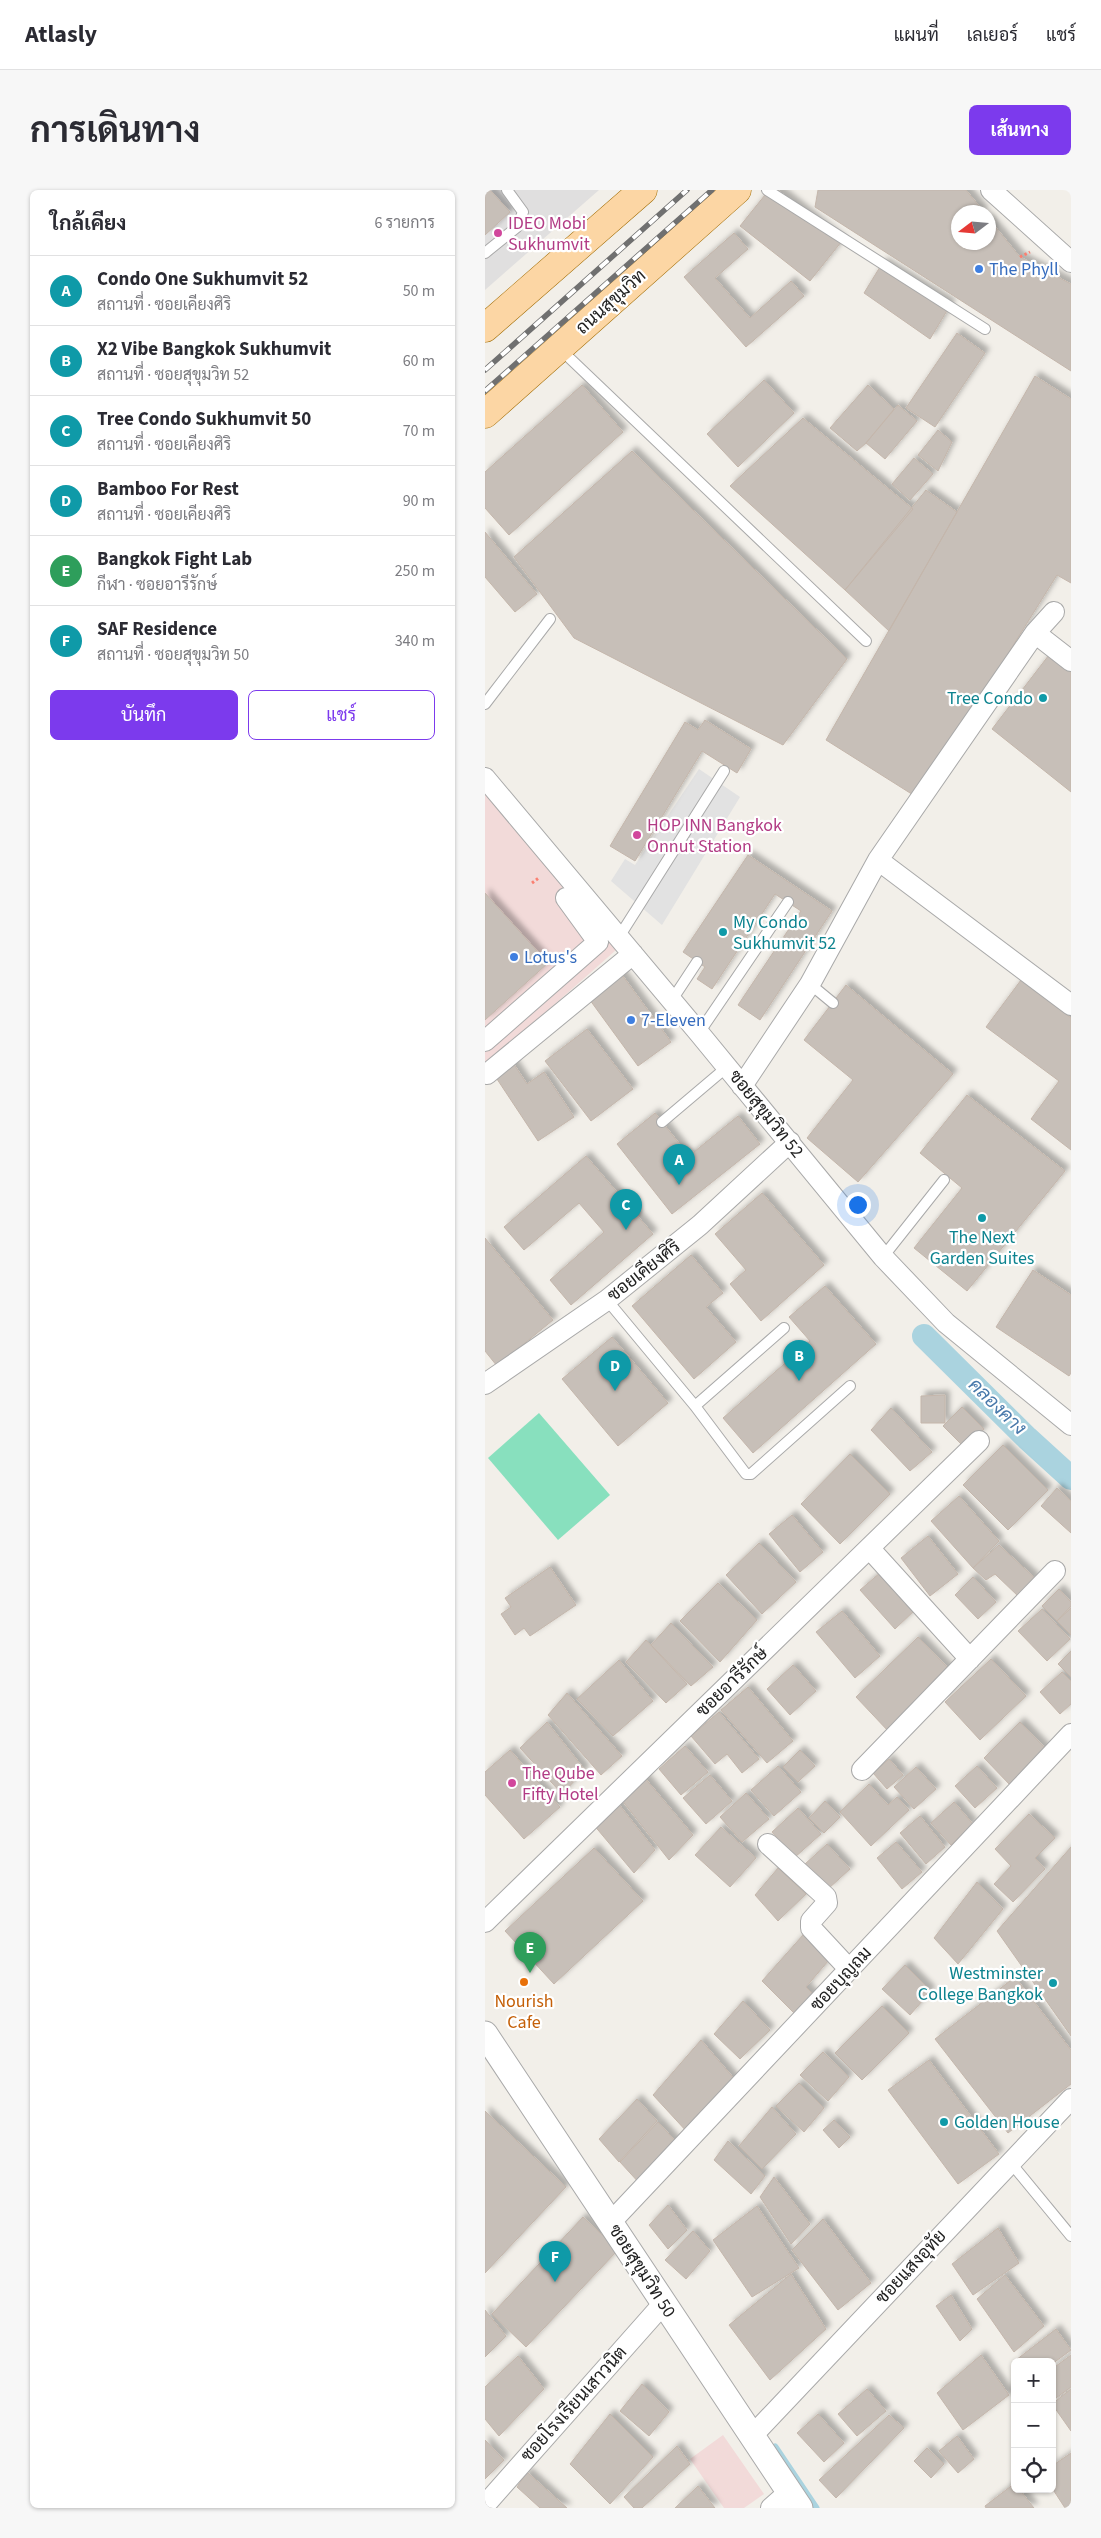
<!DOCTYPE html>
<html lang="th">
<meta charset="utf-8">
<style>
:root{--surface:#fff;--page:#f7f7f7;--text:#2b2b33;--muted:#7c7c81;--line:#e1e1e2;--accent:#7c3aed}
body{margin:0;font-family:"Source Sans 3",Sarabun,sans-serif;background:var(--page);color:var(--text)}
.controls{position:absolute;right:15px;bottom:15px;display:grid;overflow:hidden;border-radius:8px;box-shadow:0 1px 4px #0004}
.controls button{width:45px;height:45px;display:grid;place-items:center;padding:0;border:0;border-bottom:1px solid var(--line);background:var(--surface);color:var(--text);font:25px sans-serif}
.compass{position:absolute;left:466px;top:15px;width:45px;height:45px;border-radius:50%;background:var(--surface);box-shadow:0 1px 4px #0004;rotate:254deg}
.you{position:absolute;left:372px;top:1014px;width:18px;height:18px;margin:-12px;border:4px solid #fff;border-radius:50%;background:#1a73e8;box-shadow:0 0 0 8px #1a73e833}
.badge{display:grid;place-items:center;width:32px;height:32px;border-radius:50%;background:var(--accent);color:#fff;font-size:16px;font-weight:700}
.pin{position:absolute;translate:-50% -41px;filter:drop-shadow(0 1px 2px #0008)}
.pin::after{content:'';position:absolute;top:26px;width:18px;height:15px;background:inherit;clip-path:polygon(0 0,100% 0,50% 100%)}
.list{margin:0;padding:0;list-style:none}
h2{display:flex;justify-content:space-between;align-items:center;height:65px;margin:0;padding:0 20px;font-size:21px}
h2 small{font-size:16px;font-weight:400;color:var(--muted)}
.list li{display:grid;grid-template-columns:32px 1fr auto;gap:15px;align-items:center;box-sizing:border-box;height:70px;padding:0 20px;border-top:1px solid var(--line)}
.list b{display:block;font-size:19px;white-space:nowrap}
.list p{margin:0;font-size:16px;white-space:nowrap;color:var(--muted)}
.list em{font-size:16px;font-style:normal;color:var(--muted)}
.actions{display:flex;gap:10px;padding:15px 20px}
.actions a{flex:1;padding:11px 0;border:1px solid var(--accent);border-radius:8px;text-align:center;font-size:18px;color:var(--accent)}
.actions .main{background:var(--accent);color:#fff}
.icon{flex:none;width:28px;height:28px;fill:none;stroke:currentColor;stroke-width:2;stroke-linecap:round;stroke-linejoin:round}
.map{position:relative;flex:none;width:586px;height:2318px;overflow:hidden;border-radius:8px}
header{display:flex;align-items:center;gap:30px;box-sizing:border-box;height:70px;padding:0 25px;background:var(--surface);border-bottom:1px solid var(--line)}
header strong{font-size:24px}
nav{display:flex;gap:28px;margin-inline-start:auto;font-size:18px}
.intro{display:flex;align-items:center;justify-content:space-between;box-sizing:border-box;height:120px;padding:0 30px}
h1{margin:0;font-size:35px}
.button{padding:12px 22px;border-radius:8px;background:var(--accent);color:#fff;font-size:18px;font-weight:700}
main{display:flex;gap:30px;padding:0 30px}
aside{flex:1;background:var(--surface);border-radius:8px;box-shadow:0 1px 4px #0004}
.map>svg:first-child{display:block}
.residential{fill:#e0dfdf}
.commercial{fill:#f2dad9}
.pitch{fill:#88e0be}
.parking{fill:#e2e2e2}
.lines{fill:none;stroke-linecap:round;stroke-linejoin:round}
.stream{stroke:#aad3df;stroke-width:7}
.canal{stroke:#aad3df;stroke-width:24}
.building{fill:#c7bfb8;stroke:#c4b6ab;filter:url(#shadow)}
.service-casing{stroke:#a9a9a9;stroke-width:12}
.minor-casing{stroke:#a9a9a9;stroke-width:22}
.tertiary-casing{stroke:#a9a9a9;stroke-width:27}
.primary-casing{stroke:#a06b00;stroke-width:29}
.path{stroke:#fa8072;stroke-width:3;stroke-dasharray:2.5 2.5;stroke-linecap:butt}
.service{stroke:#fff;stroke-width:10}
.minor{stroke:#fff;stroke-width:20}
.tertiary{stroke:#fff;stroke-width:25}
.primary{stroke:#fcd6a4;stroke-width:28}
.rail-casing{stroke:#707070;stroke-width:5.5}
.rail{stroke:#fff;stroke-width:4;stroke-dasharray:11;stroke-linecap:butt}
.hotel-dot{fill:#d1479c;stroke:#fff;stroke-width:2}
.shop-dot{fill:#3f7fe0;stroke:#fff;stroke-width:2}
.culture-dot{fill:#0f9aa8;stroke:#fff;stroke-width:2}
.food-dot{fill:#e8710a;stroke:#fff;stroke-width:2}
.labels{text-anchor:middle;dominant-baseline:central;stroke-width:4.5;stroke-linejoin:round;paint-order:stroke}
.hotel-label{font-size:18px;fill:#b23c85;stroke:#fff;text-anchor:start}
.shop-label{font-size:18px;fill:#366cbe;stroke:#fff;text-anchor:start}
.street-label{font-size:18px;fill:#222;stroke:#fff}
.culture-label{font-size:18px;fill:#0d838f;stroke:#fff;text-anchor:end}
.food-label{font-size:18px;fill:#c56008;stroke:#fff}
.water-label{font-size:19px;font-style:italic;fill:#4a7aab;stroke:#fff}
</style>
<header>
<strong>Atlasly</strong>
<nav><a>แผนที่</a><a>เลเยอร์</a><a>แชร์</a></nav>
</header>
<div class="intro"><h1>การเดินทาง</h1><a class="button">เส้นทาง</a></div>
<main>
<aside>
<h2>ใกล้เคียง<small>6 รายการ</small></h2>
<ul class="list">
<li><span class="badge" style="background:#0f9aa8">A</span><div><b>Condo One Sukhumvit 52</b><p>สถานที่ · ซอยเคียงศิริ</p></div><em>50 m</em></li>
<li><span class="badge" style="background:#0f9aa8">B</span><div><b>X2 Vibe Bangkok Sukhumvit</b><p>สถานที่ · ซอยสุขุมวิท 52</p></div><em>60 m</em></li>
<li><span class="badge" style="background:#0f9aa8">C</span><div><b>Tree Condo Sukhumvit 50</b><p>สถานที่ · ซอยเคียงศิริ</p></div><em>70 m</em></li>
<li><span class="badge" style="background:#0f9aa8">D</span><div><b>Bamboo For Rest</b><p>สถานที่ · ซอยเคียงศิริ</p></div><em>90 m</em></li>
<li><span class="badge" style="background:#2e9e5b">E</span><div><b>Bangkok Fight Lab</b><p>กีฬา · ซอยอารีรักษ์</p></div><em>250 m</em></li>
<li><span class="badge" style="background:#0f9aa8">F</span><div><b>SAF Residence</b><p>สถานที่ · ซอยสุขุมวิท 50</p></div><em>340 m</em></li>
</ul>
<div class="actions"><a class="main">บันทึก</a><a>แชร์</a></div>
</aside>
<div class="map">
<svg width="586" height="2318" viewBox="0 0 586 2318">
<defs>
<filter id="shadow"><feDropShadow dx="4.5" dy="-4.5" stdDeviation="2.5" flood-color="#0004"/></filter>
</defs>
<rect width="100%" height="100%" fill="#f2efe9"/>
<path class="residential" d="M0,0h114l-114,100z"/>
<path class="commercial" d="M0,601l131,159 -131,116z
M238,2245l41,59 -20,14h-20l-34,-49z"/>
<path class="pitch" d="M54,1223l71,82 -52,45 -70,-82z"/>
<path class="parking" d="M214,579l41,28 -78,128 -51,-44 14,-22 10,6z"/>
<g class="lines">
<path class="stream" d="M290,2257l41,61"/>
<path class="canal" d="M439,1146l103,102 44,40"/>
</g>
<path class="building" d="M0,0h5l20,22 -25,23z
M284,0h9l64,51 -32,40 -70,-55z
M333,0h148l18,22h-26v30h30v-24l32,39 51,27v87l-256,-164z
M249,43l14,16 -33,29 35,40 41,-37 13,15 -58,51 -62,-70z
M398,72l68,42 -21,35 -66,-46z
M472,143l28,20 -50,74 -29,-19z
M550,186l36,23v184l-14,-8 -139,223 -92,-58z
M279,190l30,33 -56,54 -31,-33z
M97,195l41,47 -114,103 -24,-27v-36z
M383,195l26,24 -28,34 -9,8 -27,-23z
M413,215l19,16 -32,38 -19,-16z
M318,228l110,91 -68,81 -115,-104z
M453,240l14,12 -14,29 -20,-16z
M147,261l215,208 -64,86 -209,-107 -60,-81z
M429,268l19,16 -23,26 -18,-16z
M441,300l31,22 -68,119 -44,-41z
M0,342l52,62 -22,18 -30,-35z
M567,461l19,16v125l-79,-63z
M220,530l46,29 -14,24 -35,-22 -67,110 -25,-15 75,-124 13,8z
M263,665l84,56 -72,109 -22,-15 63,-94 -26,-17 -63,95 -15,-10 8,-12 -22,-15z
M0,703l63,70 -63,57z
M135,782l51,70 -33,24 -51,-70z
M536,790l50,38v132l-40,-31 28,-38 -73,-54z
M361,795l107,89 -95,108 -51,-44 46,-58 -49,-40z
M102,839l46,60 -42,32 -46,-60z
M26,870l16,24 17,-12 30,45 -36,24 -45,-68z
M482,905l98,76 -98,120 -53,-43 48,-60 -42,-35z
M170,923l34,43 49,-40 22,28 -88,70 -55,-70z
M101,966l67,78 -82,71 -21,-25 54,-48 -25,-29 -55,47 -20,-23z
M277,1003l62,72 -63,56 -31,-37 16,-14 -31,-36z
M0,1048l68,82 -56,46 -12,-15z
M206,1065l32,38 -17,14 30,35 -42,37 -62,-73z
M548,1080l38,25v78l-2,3 -73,-49z
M340,1096l51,58 -123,109 -30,-35 87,-77 -21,-24z
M127,1147l56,66 -50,43 -56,-67z
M460,1205v28h-24v-27z
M477,1217l22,22 -19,19 -22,-22z
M406,1218l41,44 -22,19 -39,-41z
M518,1255l45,45 -40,40 -45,-45z
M365,1264l40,40 -50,50 -39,-40z
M572,1298l14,13v32l-30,-27z
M474,1306l40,45 -26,27 -42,-47z
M307,1325l31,37 -23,20 -31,-38z
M443,1346l30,38 -28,22 -29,-38z
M274,1353l37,39 -34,32 -36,-39z
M514,1355l37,34 -17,18 -24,-23 -9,6 -13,-12z
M65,1377l26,38 -46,31 -6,-8 -9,7 -14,-21 10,-7 -6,-9z
M396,1382l34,38 -20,19 -35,-39z
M488,1387l23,25 -18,17 -23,-24z
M233,1393l39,37 -37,42 -40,-41z
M574,1399l12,13v4l-14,15 -15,-15z
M586,1418v27l-14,-14z
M557,1419l28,30 -23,22 -29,-30z
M357,1421l38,45 -25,22 -39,-46z
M186,1433l42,44 -22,19 -40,-41z
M433,1447l33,34 -62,61 -33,-35z
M161,1450l41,44 -21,19 -40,-41z
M586,1461v26l-13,-13z
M506,1469l35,37 -46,44 -35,-38z
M134,1470l34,41 -40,35 -36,-37z
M308,1475l23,26 -26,24 -23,-26z
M577,1482l9,9v23l-11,10 -20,-22z
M263,1497l45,54 -26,22 -46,-53z
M82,1503l55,63 -21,19 -53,-60z
M234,1522l40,47 -17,14 -15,-19 -12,10 -24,-28z
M62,1532l38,48 -23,24 -42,-46z
M535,1532l27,28 -36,36 -27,-28z
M200,1556l23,26 -27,23 -22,-26z
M25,1560l50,57 -36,32 -39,-44v-23z
M315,1560l15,16 -17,16 -15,-15z
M404,1569l14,16 -16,14 -14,-16z
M293,1576l23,26 -27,24 -23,-26z
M492,1576l20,22 -22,20 -20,-22z
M431,1577l20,22 -22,20 -20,-22z
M225,1585l22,26 -26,23 -23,-26z
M159,1587l49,58 -24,25 -48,-61z
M384,1594l19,21 9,-8 12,13 -38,36 -31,-34z
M261,1603l23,26 -27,23 -22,-25z
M340,1611l15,16 -16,16 -15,-15z
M132,1612l38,48 -21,23 -41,-49z
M469,1612l19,22 -22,21 -20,-22z
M313,1618l23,26 -27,24 -22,-26z
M544,1624l26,24 -20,20 10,11 -32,33 -19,-18 17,-18 -16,-17z
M435,1626l25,31 -19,17 -26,-31z
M236,1637l35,31 -26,29 -35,-32z
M411,1652l26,30 -20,17 -25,-31z
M342,1654l23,25 -22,20 -23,-25z
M586,1657v189l-74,-105z
M109,1658l49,53 -89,83 -49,-53z
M293,1678l28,26 -28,27 -23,-26z
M492,1692l26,27 -45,55 -24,-26z
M318,1745l26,25 -23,27 10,10 -18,20 -36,-36z
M420,1775l26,26 -21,24 -28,-26z
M530,1787l56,73v34l-63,49 -73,-94z
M258,1811l27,29 -30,29 -26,-25z
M397,1816l27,27 -47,47 -27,-27z
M216,1850l36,42 -49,51 -35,-38z
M338,1862l26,25 -21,24 -28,-26z
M444,1870l70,94 -41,30 -70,-94z
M314,1893l25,25 -20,24 -28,-26z
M152,1909l20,22 -38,41 -20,-23z
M287,1917l24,27 -34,35 -23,-23z
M0,1921l81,76 -81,86z
M349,1930l16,17 -11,11 -16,-18z
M173,1932l21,23 -38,40 -21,-23z
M243,1951l37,35 -14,18 -37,-34z
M289,1987l36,47 -19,20 -31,-47z
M183,2015l19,25 -19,19 -19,-24z
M272,2016l42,62 -47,29 -39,-57z
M98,2027l35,33 -92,97 -34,-33z
M338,2029l48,64 -33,27 -46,-60z
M513,2038l21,35 -46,32 -21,-31z
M208,2041l17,20 -24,28 -21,-19z
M306,2084l35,55 -56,51 -41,-55z
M520,2085l39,51 -30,26 -37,-53z
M466,2105l21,34 -12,12 -24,-35z
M0,2120l21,26 -21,21z
M571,2139l15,21 -19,14v-2h-34l-2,-2z
M496,2165l28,40 -46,35 -26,-37z
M586,2165v32l-19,14v-32z
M33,2166l26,33 -45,47 -14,-17v-32z
M157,2194l27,28 -20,24 -29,-25z
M382,2199l19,22 -29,25 -19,-22z
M586,2199v42l-19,-27z
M125,2224l43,43 -43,47 -40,-40z
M333,2224l26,29 -20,19 -27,-29z
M404,2225l15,13 -68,70 -17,-18z
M472,2246l17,23 -16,14 -19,-22z
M0,2250l19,20 -19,19z
M192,2256l13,18 -48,44h-8l-10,-11z
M442,2258l17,16 -13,14 -17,-17z
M586,2263v55h-6l-13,-20v-22z
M42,2282l40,36h-27l-23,-21z
M530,2293v6h4l15,19h-48l-1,-2z
M213,2296l17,22h-40z"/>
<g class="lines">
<defs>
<path id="service" d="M282,0l218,139
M0,63l32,-26 6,-15 -16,-22
M74,158l307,293
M0,514l65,-85
M134,747l105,-166
M325,794l23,19
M187,810l25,-38
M214,843l89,-131
M177,932l65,-55
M398,1067l61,-77
M122,1110l88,106 51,68h5l99,-88
M210,1216l89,-78
M526,1973l60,73"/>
<path id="minor" d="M506,0l80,72
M550,443l36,28
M0,588l214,255 184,224 63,66 125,102
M393,670l193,145
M0,851l113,-99 -32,-44
M2,884l146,-120
M257,896l68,-102 68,-124 157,-227 19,-21
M0,1194l122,-84 93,-75 90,-83
M385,1359l100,110
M377,1580l193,-199
M283,1654l58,53 1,6 -16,18v7l39,42
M0,1732l494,-481
M125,2033l461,-489
M267,2246l319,-337
M0,2315l178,-201
M286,2318l18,-16"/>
<path id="tertiary" d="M0,1844l315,474"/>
<path id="primary" d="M0,138l158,-138
M0,224l252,-224"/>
</defs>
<use href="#service" class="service-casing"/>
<use href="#minor" class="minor-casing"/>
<use href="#tertiary" class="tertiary-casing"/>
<use href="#primary" class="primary-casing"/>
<path class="path" d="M535,67l10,-5
M47,693l8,-6"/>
<use href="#service" class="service"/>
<use href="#minor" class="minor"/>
<use href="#tertiary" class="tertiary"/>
<use href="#primary" class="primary"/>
<defs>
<path id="rail" d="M0,180l202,-180
M0,201l227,-201"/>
</defs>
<use href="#rail" class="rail-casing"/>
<use href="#rail" class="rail"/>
</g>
<g class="hotel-dot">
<circle cx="13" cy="43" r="5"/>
<circle cx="152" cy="645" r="5"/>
<circle cx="27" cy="1593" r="5"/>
</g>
<g class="shop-dot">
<circle cx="494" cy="79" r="5"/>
<circle cx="29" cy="767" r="5"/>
<circle cx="146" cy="830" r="5"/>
</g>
<g class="culture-dot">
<circle cx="558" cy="508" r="5"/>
<circle cx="238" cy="742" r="5"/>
<circle cx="497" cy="1028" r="5"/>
<circle cx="568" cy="1793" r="5"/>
<circle cx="459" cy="1932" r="5"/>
</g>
<circle class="food-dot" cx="39" cy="1792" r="5"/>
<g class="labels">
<g class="hotel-label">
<text x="23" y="33">IDEO Mobi<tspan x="23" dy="21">Sukhumvit</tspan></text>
<text x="162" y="635">HOP INN Bangkok<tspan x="162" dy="21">Onnut Station</tspan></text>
<text x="37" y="1583">The Qube<tspan x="37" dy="21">Fifty Hotel</tspan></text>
</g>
<g class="shop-label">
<text x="504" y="79">The Phyll</text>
<text x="39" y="767">Lotus's</text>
<text x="156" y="830">7-Eleven</text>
</g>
<g class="street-label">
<text transform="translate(126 112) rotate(-42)">ถนนสุขุมวิท</text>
<text transform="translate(281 924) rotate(51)">ซอยสุขุมวิท 52</text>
<text transform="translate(159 1081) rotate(-38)">ซอยเคียงศิริ</text>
<text transform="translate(247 1492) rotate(-44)">ซอยอารีรักษ์</text>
<text transform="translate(356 1789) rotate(-47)">ซอยบุญถม</text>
<text transform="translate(426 2077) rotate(-47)">ซอยแสงอุทัย</text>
<text transform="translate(157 2081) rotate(57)">ซอยสุขุมวิท 50</text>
<text transform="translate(89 2214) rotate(-48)">ซอยโรงเรียนเสาวนิต</text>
</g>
<g class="culture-label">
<text x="548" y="508">Tree Condo</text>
<text x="248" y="732" text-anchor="start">My Condo<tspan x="248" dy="21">Sukhumvit 52</tspan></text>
<text x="497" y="1047" text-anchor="middle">The Next<tspan x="497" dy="21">Garden Suites</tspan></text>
<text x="558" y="1783">Westminster<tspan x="558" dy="21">College Bangkok</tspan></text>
<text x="469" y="1932" text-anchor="start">Golden House</text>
</g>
<g class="food-label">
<text x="39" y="1811">Nourish<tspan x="39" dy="21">Cafe</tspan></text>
</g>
<g class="water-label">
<text transform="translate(512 1217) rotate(44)">คลองคาง</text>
</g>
</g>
</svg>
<div class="controls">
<button>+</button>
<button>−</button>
<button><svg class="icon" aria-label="locate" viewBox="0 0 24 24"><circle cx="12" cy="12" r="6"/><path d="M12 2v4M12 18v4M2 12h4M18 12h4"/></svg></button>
</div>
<svg class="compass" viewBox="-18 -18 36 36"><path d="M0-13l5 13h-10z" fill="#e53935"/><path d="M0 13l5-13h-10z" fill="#7c7c81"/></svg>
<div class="you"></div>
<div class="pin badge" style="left:194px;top:995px;background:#0f9aa8">A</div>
<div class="pin badge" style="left:314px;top:1191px;background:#0f9aa8">B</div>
<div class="pin badge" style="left:141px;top:1040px;background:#0f9aa8">C</div>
<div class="pin badge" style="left:130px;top:1201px;background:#0f9aa8">D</div>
<div class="pin badge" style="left:45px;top:1783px;background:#2e9e5b">E</div>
<div class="pin badge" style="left:70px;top:2092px;background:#0f9aa8">F</div>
</div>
</main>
